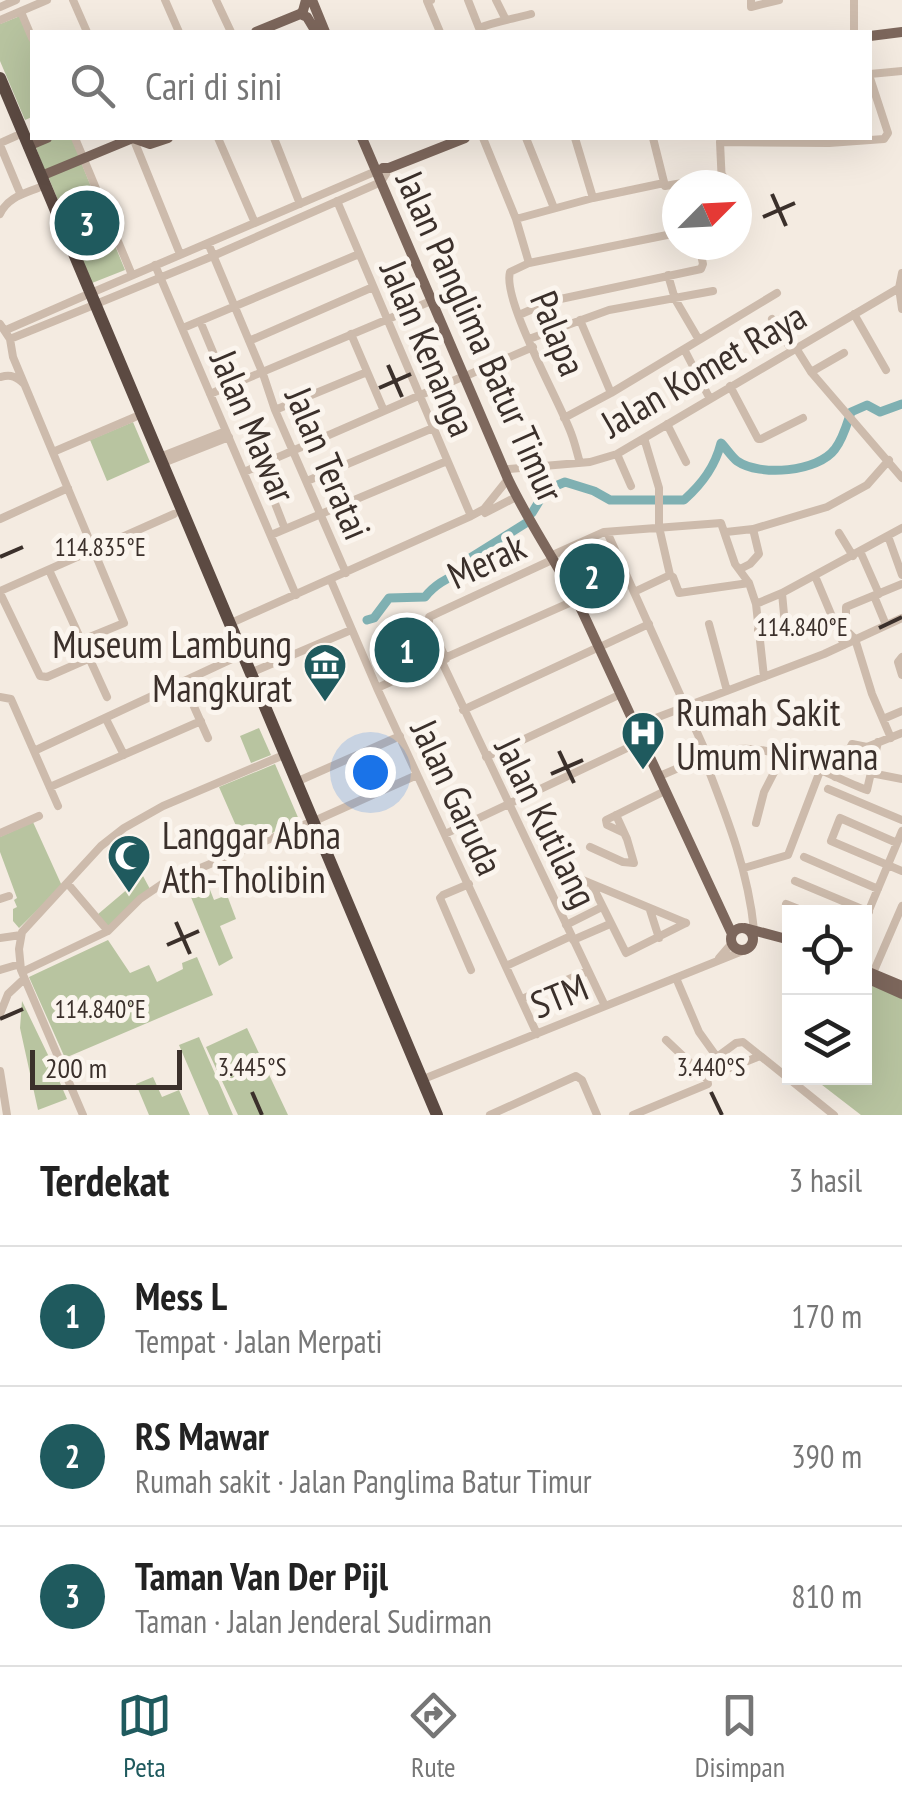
<!DOCTYPE html>
<html lang="id">
<meta charset="utf-8">
<style>
:root{--surface:#fff;--page:#f2f2f2;--text:#222;--muted:#767676;--line:#e0e0e0;--accent:#1f5a5e}
body{margin:0;font-family:"PT Sans Narrow",sans-serif;background:var(--page);color:var(--text)}
.controls{position:absolute;right:30px;bottom:30px;display:grid;overflow:hidden;border-radius:0px;box-shadow:0 10px 40px #0002}
.controls button{width:90px;height:90px;display:grid;place-items:center;padding:0;border:0;border-bottom:2px solid var(--line);background:var(--surface);color:var(--text);font:50px sans-serif}
.compass{position:absolute;left:662px;top:170px;width:90px;height:90px;border-radius:50%;background:var(--surface);box-shadow:0 10px 40px #0002;rotate:66deg}
.scale{position:absolute;left:30px;bottom:25px;width:152px;box-sizing:border-box;padding-left:10px;border:5px solid #3b302b;border-top:0;font-size:28px;line-height:35px;white-space:nowrap;color:#3b302b;-webkit-text-stroke:8px #fbf5ee;paint-order:stroke}
.you{position:absolute;left:370px;top:772px;width:35px;height:35px;margin:-25px;border:8px solid #fff;border-radius:50%;background:#1a73e8;box-shadow:0 0 0 15px #1a73e833}
.badge{display:grid;place-items:center;width:65px;height:65px;border-radius:50%;background:var(--accent);color:#fff;font-size:32px;font-weight:700}
.pin{position:absolute;translate:-50% -50%;border:5px solid #fff;box-shadow:0 2px 10px #0006}
.list{margin:0;padding:0;list-style:none}
h2{display:flex;justify-content:space-between;align-items:center;height:130px;margin:0;padding:0 40px;font-size:42px}
h2 small{font-size:32px;font-weight:400;color:var(--muted)}
.list li{display:grid;grid-template-columns:65px 1fr auto;gap:30px;align-items:center;box-sizing:border-box;height:140px;padding:0 40px;border-top:2px solid var(--line)}
.list b{display:block;font-size:38px;white-space:nowrap}
.list p{margin:0;font-size:32px;white-space:nowrap;color:var(--muted)}
.list em{font-size:32px;font-style:normal;color:var(--muted)}
.icon{flex:none;width:55px;height:55px;fill:none;stroke:currentColor;stroke-width:2;stroke-linecap:round;stroke-linejoin:round}
.map{position:relative;flex:none;width:902px;height:1115px;overflow:hidden}
.search{position:absolute;background:var(--surface);box-shadow:0 10px 40px #0002;left:30px;right:30px;top:30px;height:110px;display:flex;align-items:center;gap:25px;box-sizing:border-box;padding:0 35px;border-radius:0px;color:var(--muted);font-size:38px}
.sheet{height:550px;background:var(--surface)}
nav{display:flex;justify-content:space-around;align-items:center;box-sizing:border-box;height:140px;border-top:2px solid var(--line);background:var(--surface);font-size:28px;color:var(--muted)}
nav a{display:grid;justify-items:center;gap:5px}
nav .on{color:var(--accent)}
.map>svg:first-child{display:block}
.green{fill:#b8c4a0}
.lines{fill:none;stroke-linecap:round;stroke-linejoin:round}
.river{stroke:#7fb0b2;stroke-width:9}
.minor{stroke:#cdbbac;stroke-width:8}
.major{stroke:#7d675c;stroke-width:10}
.highway{stroke:#5c4a42;stroke-width:12}
.ticks{fill:none;stroke:#3b302b;stroke-width:4}
.labels{text-anchor:middle;dominant-baseline:central;stroke-width:10;stroke-linejoin:round;paint-order:stroke}
.street-label{font-size:38px;fill:#3b302b;stroke:#fbf5ee}
.poi-label{font-size:38px;fill:#3b302b;stroke:#fbf5ee;text-anchor:start}
.ticks-label{font-size:25px;text-anchor:middle;fill:#3b302b;stroke:#fbf5ee;stroke-width:10;stroke-linejoin:round;paint-order:stroke}
</style>
<div class="map">
<svg width="902" height="1115" viewBox="0 0 902 1115">
<rect width="100%" height="100%" fill="#f4ebe1"/>
<path class="green" d="M20,16l12,29v72l-7,3 -25,-59v-37z
M54,138h18l8,18 -35,15 -10,-26z
M81,162l44,108 -33,13 -44,-107z
M133,422l17,40 -43,19 -17,-41z
M259,728l12,27 -20,8 -11,-27z
M275,764l25,58 -56,22 -25,-57z
M33,822l29,64 -43,42 -6,-7v-12l4,-2 -3,-7 3,-2 -17,-46v-15z
M203,872l11,28 13,-5 9,24 -16,7 13,32 -14,8 -35,-86z
M143,876l7,13 -39,36 -5,1 -9,-11z
M108,940l22,33 19,-8 8,17 26,-13 -1,-6 15,-6 16,38 -148,63 -36,-81z
M865,982l37,15v118h-41l-48,-37h51z
M22,1001l27,56 18,42 -29,11 -18,-82z
M247,1028l41,87h-50l-32,-68z
M199,1037l34,78h-24l-30,-70z
M153,1077l9,20 17,-7 11,25h-41l-13,-31z"/>
<g class="lines">
<path class="river" d="M532,513l14,-23 19,-8 29,9 16,9h74c18,-16 31,-33 37,-57 5,5 10,13 16,18 23,16 81,11 98,-12 8,-10 12,-25 16,-37l16,-7 13,7 22,-8
M367,620l7,-2 15,-20 36,-1c10,-13 23,-20 39,-25l6,-14 56,-35"/>
<path class="minor" d="M73,0l14,32
M165,0l14,32
M216,0l15,32
M431,0l-4,1 13,31
M468,0l11,28
M496,0l9,18
M751,0v7l28,-7
M854,0v32
M0,7l16,-7
M21,12l11,26
M0,20l47,-20
M479,28c18,-7 34,-9 52,-14
M870,74l32,-3
M75,138l57,137
M133,138l47,116
M218,138l37,85
M274,138l26,66
M483,138l33,81 13,44
M526,138l28,70
M575,138l18,60
M653,138l12,48 58,-10
M720,142l109,1 55,-4 4,-6 -18,-55
M720,142l2,43
M0,143l16,-7
M0,145l20,48
M337,201l134,315
M0,214c7,-16 23,-20 38,-26
M516,219l77,-21 71,-15
M208,243l55,131 12,36 71,163
M155,265l141,330
M668,275l7,24 24,41
M899,288l3,21
M91,293l290,-124
M96,304l117,-48 168,-74 5,-8
M854,314l32,56
M519,315l32,-14 150,-32 2,-5 -4,-19
M772,319l20,32
M580,320l31,73
M200,321l28,67
M0,324l10,15 3,18 111,266 -44,18
M183,328l176,-74
M6,330l78,-34
M351,334l33,77
M10,339l79,-32
M529,339l80,-29 104,-19
M249,341l124,-54
M796,348l15,24 91,106
M684,349l26,50
M811,372l33,-19
M468,375l65,-28
M1,377c10,-3 16,0 23,7
M730,386l28,53h3l42,-21
M210,394l221,-93
M275,410l92,-38
M564,418l47,-25 166,-100
M667,424l19,38
M644,438l15,50v39l11,48 3,2 6,16 70,-10
M53,452l82,-35
M617,454l14,32
M160,457l66,-26
M163,463l66,-26
M580,463c-3,-10 -5,-20 -9,-30 -12,-33 -69,-133 -61,-161l19,-9 148,-30
M260,465l25,64
M509,469l81,-7 27,-8 282,-166 3,-15
M244,472l218,-95
M307,481l126,-53
M485,513l31,-16
M0,519l68,-31
M607,532l101,225
M726,532l27,-3
M839,533l14,23
M271,535l176,-74
M888,536l14,39
M860,551l19,43
M555,554l49,-22 117,-9 14,41 14,19 7,21 8,73
M740,569l10,-5 9,-10 -6,-25 74,-22 40,-22 22,-25
M49,570l58,127
M815,576l29,69
M332,583l45,105 160,346
M0,591l174,-77
M634,592l36,-17
M0,593l40,83 7,1 41,-18
M782,593l120,-65
M874,596l12,29
M756,604l26,-11 3,32 -27,5
M229,624l242,-108 13,-7 24,-30
M709,624l18,67
M604,645l45,-21
M902,657l-4,5 4,13
M446,659l-17,-36v-6l125,-58
M441,660l164,346
M250,673l101,-43
M183,682l25,56
M377,688l199,-88
M0,697l11,2 47,107
M463,710l136,-63
M106,719l18,36
M883,719l19,-8
M640,724l184,-70 78,-36
M891,738l-19,-44 -17,-55 -9,-9v-23l56,-23
M34,751l202,-94
M486,757l135,-63
M704,758c22,57 44,111 50,172
M871,773l31,6
M662,775c24,-10 50,-23 76,-26 41,-4 91,27 129,41l11,-48
M835,777l17,-33 15,3 35,-14
M296,782l104,-46
M50,787l151,-66
M828,789l74,31
M312,822l105,-47
M756,823l8,-31 19,-37
M0,833l39,-17
M624,833l-17,-8 -1,-5 59,-29
M445,834l197,-93
M897,843l-57,-25 -9,23 71,30
M590,847l33,15 11,1 -7,-24 -11,-24
M804,857l74,32
M744,868l44,-13 32,-84
M568,874l118,49
M568,874l6,14 11,-6
M795,881l74,31
M68,884l40,47
M469,884l-26,11 -3,3 31,72
M592,885l34,68 60,-30
M0,899l9,-3
M786,904l20,8
M650,910l9,28
M864,922l38,-91
M566,925l36,-18
M0,938l21,-3
M573,940l37,-16
M719,958l13,-15
M506,966l65,-30
M0,970l20,-6
M24,971l84,-40 32,-32 22,-15 144,-60
M873,973l29,-67
M676,978l23,54 25,35 6,1 30,-12
M522,999l66,-28
M0,1014l8,-20 16,-15
M717,1057l19,-14 7,-1 91,73
M0,1071l7,44
M421,1080l324,-130
M83,1115l-62,-145 -2,-21 3,-17 79,-86 23,-18 39,-22 116,-49
M490,1115l86,-39 6,4 15,35
M633,1115l75,-31 -1,-5 -41,-39"/>
<path class="major" d="M312,0l13,32
M300,14l7,3 9,15
M256,32l44,-18 3,-3 3,-11
M870,36l32,-4
M133,138l17,6 18,-6
M362,138l146,341c22,46 51,87 74,132l150,323
M28,146l19,-8
M383,168h6l76,-30
M41,176l92,-38
M745,928l45,12
M731 939a11 11 0 1 1 22 0a11 11 0 1 1-22 0Z
M864,970l38,16
M864,977l38,17"/>
<path class="highway" d="M0,78l437,1037"/>
</g>
<path class="ticks" d="M772,194l14,32M763,217l32,-14M388,365l14,32M379,388l32,-14M0,557l23,-10M879,628l23,-11M559,751l15,32M551,774l32,-14M176,922l14,32M167,945l32,-14M0,1019l23,-10M252,1092l10,23M711,1092l11,23"/>
<defs>
<symbol id="museum-pin" viewBox="-11 -11 22 30"><path d="M0 17L-7.5 6A9.5 9.5 0 1 1 7.5 6Z" fill="#1f5a5e" stroke="#fbf5ee"/><path d="M0-6L6-3V-2H-6V-3ZM-5-1h2V3h-2ZM-1-1h2V3h-2ZM3-1h2V3H3ZM-6 4H6V6H-6Z" fill="#fff"/></symbol>
<symbol id="hospital-pin" viewBox="-11 -11 22 30"><path d="M0 17L-7.5 6A9.5 9.5 0 1 1 7.5 6Z" fill="#1f5a5e" stroke="#fbf5ee"/><path d="M-5-5h3v3.5h4V-5h3V5h-3V1.5h-4V5h-3Z" fill="#fff"/></symbol>
<symbol id="mosque-pin" viewBox="-11 -11 22 30"><path d="M0 17L-7.5 6A9.5 9.5 0 1 1 7.5 6Z" fill="#1f5a5e" stroke="#fbf5ee"/><path d="M3.5-4.9A6 6 0 1 0 3.5 4.9A5 5 0 1 1 3.5-4.9Z" fill="#fff"/></symbol>
</defs>
<g fill-rule="evenodd">
<use href="#museum-pin" x="300" y="640" width="50" height="68"/>
<use href="#hospital-pin" x="618" y="708" width="50" height="68"/>
<use href="#mosque-pin" x="104" y="831" width="50" height="68"/>
</g>
<g class="labels">
<g class="street-label">
<text transform="translate(559 333) rotate(68)">Palapa</text>
<text transform="translate(481 336) rotate(66)">Jalan Panglima Batur Timur</text>
<text transform="translate(429 348) rotate(67)">Jalan Kenanga</text>
<text transform="translate(703 369) rotate(-30)">Jalan Komet Raya</text>
<text transform="translate(254 426) rotate(67)">Jalan Mawar</text>
<text transform="translate(329 463) rotate(67)">Jalan Teratai</text>
<text transform="translate(486 560) rotate(-25)">Merak</text>
<text transform="translate(458 797) rotate(65)">Jalan Garuda</text>
<text transform="translate(547 822) rotate(64)">Jalan Kutilang</text>
<text transform="translate(559 995) rotate(-22)">STM</text>
</g>
<g class="poi-label">
<text x="292" y="643" text-anchor="end">Museum Lambung<tspan x="292" dy="44">Mangkurat</tspan></text>
<text x="676" y="711">Rumah Sakit<tspan x="676" dy="44">Umum Nirwana</tspan></text>
<text x="162" y="834">Langgar Abna<tspan x="162" dy="44">Ath-Tholibin</tspan></text>
</g>
</g>
<g class="ticks-label">
<text x="100" y="556">114.835°E</text>
<text x="802" y="636">114.840°E</text>
<text x="100" y="1018">114.840°E</text>
<text x="252" y="1076">3.445°S</text>
<text x="711" y="1076">3.440°S</text>
</g>
</svg>
<div class="controls">
<button><svg class="icon" aria-label="locate" viewBox="0 0 24 24"><circle cx="12" cy="12" r="6"/><path d="M12 2v4M12 18v4M2 12h4M18 12h4"/></svg></button>
<button><svg class="icon" aria-label="layers" viewBox="0 0 24 24"><path d="M12 4l9 5-9 5-9-5zM3 14l9 5 9-5"/></svg></button>
</div>
<svg class="compass" viewBox="-18 -18 36 36"><path d="M0-13l5 13h-10z" fill="#e53935"/><path d="M0 13l5-13h-10z" fill="#767676"/></svg>
<div class="scale">200 m</div>
<div class="you"></div>
<div class="pin badge" style="left:407px;top:650px">1</div>
<div class="pin badge" style="left:592px;top:576px">2</div>
<div class="pin badge" style="left:87px;top:223px">3</div>
<div class="search"><svg class="icon" aria-label="search" viewBox="0 0 24 24"><circle cx="10" cy="10" r="6"/><path d="M15 15l6 6"/></svg>Cari di sini</div>
</div>
<section class="sheet">
<h2>Terdekat<small>3 hasil</small></h2>
<ul class="list">
<li><span class="badge">1</span><div><b>Mess L</b><p>Tempat · Jalan Merpati</p></div><em>170 m</em></li>
<li><span class="badge">2</span><div><b>RS Mawar</b><p>Rumah sakit · Jalan Panglima Batur Timur</p></div><em>390 m</em></li>
<li><span class="badge">3</span><div><b>Taman Van Der Pijl</b><p>Taman · Jalan Jenderal Sudirman</p></div><em>810 m</em></li>
</ul>
</section>
<nav>
<a class="on"><svg class="icon" aria-label="map" viewBox="0 0 24 24"><path d="M3 6l6-2 6 2 6-2v14l-6 2-6-2-6 2zM9 4v14M15 6v14"/></svg>Peta</a>
<a><svg class="icon" aria-label="directions" viewBox="0 0 24 24"><path d="M12 3l9 9-9 9-9-9zM9 14v-3h6M13 9l2 2-2 2"/></svg>Rute</a>
<a><svg class="icon" aria-label="saved" viewBox="0 0 24 24"><path d="M7 4h10v16l-5-4-5 4z"/></svg>Disimpan</a>
</nav>
